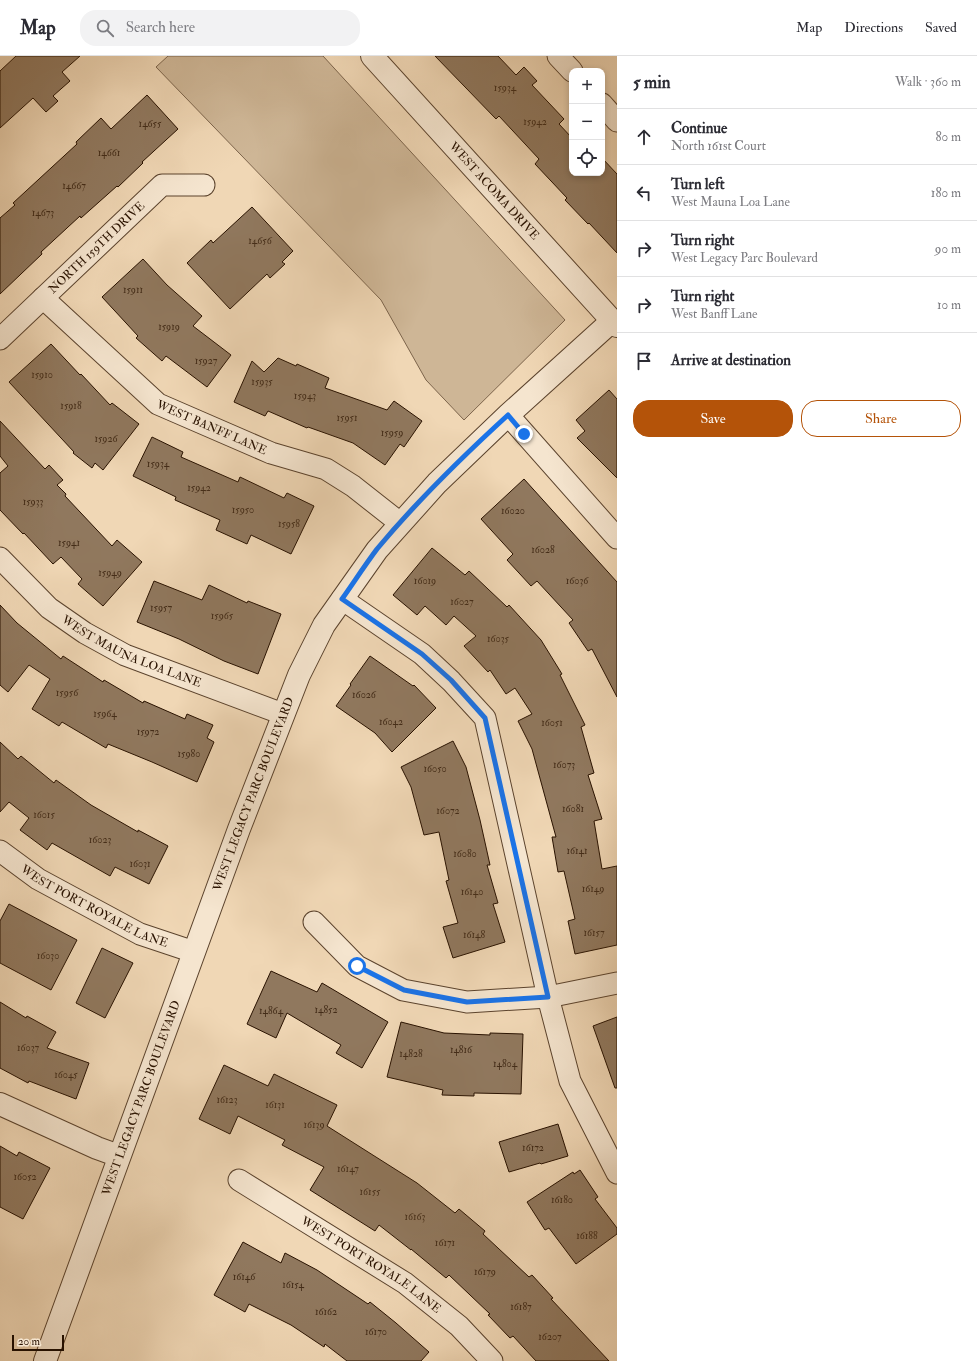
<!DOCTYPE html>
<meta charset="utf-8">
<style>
:root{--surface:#fff;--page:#f2f2f3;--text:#2b2b33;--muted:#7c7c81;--line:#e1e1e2;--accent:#b45309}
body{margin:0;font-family:"IM FELL Double Pica",serif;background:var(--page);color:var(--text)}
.controls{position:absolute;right:12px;top:12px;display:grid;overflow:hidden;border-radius:8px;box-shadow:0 2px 6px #0003}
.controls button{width:36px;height:36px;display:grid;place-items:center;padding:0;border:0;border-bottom:1px solid var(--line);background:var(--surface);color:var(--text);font:20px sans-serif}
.scale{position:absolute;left:12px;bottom:10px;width:52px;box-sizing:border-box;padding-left:4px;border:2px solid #291200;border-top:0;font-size:11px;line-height:14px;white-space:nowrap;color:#291200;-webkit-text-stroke:3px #f5e5cf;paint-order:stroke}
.stop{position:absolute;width:12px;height:12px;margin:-9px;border:3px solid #1a73e8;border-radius:50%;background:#fff}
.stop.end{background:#1a73e8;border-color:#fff;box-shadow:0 1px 4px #0008}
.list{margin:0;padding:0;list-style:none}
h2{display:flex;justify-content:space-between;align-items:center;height:52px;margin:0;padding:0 16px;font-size:17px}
h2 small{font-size:13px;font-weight:400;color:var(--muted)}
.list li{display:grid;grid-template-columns:26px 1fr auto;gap:12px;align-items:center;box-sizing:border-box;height:56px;padding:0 16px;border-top:1px solid var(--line)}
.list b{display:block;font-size:15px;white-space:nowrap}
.list p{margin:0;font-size:13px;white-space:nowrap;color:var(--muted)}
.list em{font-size:13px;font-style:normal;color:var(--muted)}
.actions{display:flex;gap:8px;padding:12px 16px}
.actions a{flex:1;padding:9px 0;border:1px solid var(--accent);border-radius:16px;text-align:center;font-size:14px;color:var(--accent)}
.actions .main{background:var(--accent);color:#fff}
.icon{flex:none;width:22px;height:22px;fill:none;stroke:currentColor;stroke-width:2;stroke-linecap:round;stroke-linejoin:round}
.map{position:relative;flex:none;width:617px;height:1305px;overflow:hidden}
header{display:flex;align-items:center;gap:24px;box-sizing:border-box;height:56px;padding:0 20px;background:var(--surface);border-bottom:1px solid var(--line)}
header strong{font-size:19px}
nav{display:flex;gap:22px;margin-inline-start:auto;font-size:14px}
.search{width:280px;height:36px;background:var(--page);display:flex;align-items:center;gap:10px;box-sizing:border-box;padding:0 14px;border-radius:16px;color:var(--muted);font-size:15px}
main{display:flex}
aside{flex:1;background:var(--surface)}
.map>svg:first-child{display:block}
.green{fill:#ceb696;stroke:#7c644b}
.building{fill:#90785e;stroke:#291200}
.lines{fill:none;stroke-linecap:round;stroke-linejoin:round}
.minor-casing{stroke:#5b432d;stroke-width:23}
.tertiary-casing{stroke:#5b432d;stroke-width:24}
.minor{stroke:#f5e5cf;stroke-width:21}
.tertiary{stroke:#f5e5cf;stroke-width:22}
.route{stroke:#1a73e8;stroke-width:5}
.labels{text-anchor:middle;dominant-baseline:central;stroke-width:3;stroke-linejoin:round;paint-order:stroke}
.number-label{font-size:10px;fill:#432c18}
.street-label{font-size:12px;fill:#291200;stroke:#f5e5cf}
</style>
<header>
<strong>Map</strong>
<div class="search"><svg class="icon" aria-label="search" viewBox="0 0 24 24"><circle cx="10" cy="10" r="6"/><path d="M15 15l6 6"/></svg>Search here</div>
<nav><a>Map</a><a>Directions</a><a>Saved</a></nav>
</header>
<main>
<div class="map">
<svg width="617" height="1305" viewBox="0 0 617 1305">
<rect width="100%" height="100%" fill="#f0d7b5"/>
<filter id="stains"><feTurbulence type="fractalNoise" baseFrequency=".005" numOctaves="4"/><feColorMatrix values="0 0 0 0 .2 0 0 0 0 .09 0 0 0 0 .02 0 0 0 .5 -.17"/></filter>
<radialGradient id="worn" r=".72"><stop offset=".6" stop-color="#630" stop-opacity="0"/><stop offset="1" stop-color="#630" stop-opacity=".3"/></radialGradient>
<path class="green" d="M168,0h155l242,264 -101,100 -38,-40 -45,-80 -225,-233z"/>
<path class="building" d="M16,0h64l-18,16 8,9 -17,15 5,5 -12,11 -13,-14 -33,30v-57z
M435,0h63l18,19 8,-8 13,14 -5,4 32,34 -5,5 13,14v35h30v-15l15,16v79l-28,-30 -1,1 -23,-24 2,-2 -32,-34 4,-5 -40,-43 -3,3z
M147,39l31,34 -36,33 1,1 -25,24 -1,-1 -36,32 -1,-2 -39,36 1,2 -42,40v-76l15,-13 -2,-2 64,-59 -1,-2 25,-24 10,11z
M252,151l41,44 -11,11 3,2 -15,14 -3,-4 -37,35 -43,-46 24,-23 2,3z
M143,203l24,26 35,31 -9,10 38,29 -24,32 -41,-31 -4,5 -26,-23 2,-2 -36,-39z
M51,288l29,31 1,-1 29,31 2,-2 27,21 -36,46 -8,-7 -3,5 -19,-15 1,-1 -65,-70z
M278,302l18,8 1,-2 32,14 -4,10 62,22 7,-9 28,20 -18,26 -4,-3 -15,21 -32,-22 -45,-16 -1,1 -39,-17 -3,5 -31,-14 18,-41 12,11z
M609,334l8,9v79l-40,-40 8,-7 -9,-11z
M0,365l45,48 4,-4 14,15 -6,5 9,9 -1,2 47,50 5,-6 25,22 -39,44 -25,-22 4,-5 -21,-22 -8,7 -29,-31 -1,1 -23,-24v-37l8,-7 -8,-10z
M152,381l31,15 -2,5 57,25 2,-5 44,21 3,-5 27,13 -23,48 -40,-19 -4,9 -31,-14 4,-10 -45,-20 1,-3 -43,-21z
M524,423l93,103v115l-25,-48 -4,2 -19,-28 4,-3 -36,-39 -6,5 -24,-26 6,-6 -32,-35z
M432,492l33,27 4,-4 38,36 2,-2 32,35 21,34 -2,1 25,50 -4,2 13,46 -6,2 14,44 -8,2 8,48 15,-3v79l-42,9 -7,-33 7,-2 -11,-48 -6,1 -6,-35h4l-24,-88 -14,-28 14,-7 -17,-26 -9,6 -16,-24 -2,2 -24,-26 12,-10 -22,-20 -8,9 -21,-19 -8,9 -24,-20z
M154,525l48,19 7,-15 38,18 1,-2 33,13 -23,60 -34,-13 -45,-22 -42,-17z
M0,549l17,18 44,36 2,-3 40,26 1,-2 39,23 1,-2 41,18 2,-5 26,11 -6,13 7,4 -17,40 -45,-20 -44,-18 -2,4 -44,-26 -3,4 -27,-17 18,-30 -21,-14 -21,27 -8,-7z
M370,600l43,30 1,-1 22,23 -44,44 -17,-19 -39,-27 15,-21 -1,-1z
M453,685l13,26 14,53 10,45h-3l11,38 -5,1 12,38 -52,16 -10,-31 15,-4 -12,-42 3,-1 -10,-48 -15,3 -13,-48 -10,-20z
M0,686l18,17 3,-3 33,27 2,-3 35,25 47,27v-2l30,16 -19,38 -34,-17 -5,9 -58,-33 -5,7 -27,-20 9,-12 -20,-16 -9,10z
M9,848l68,36 -26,50 -51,-27v-42z
M102,892l31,15 -28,55 -29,-15z
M271,915l46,21 5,-9 66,39 -26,46 -26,-15 5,-8 -54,-32 -11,25 -29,-14z
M0,946l26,16 1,-2 29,16 -9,16 42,15 -13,36 -47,-18 -1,2 -28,-15z
M617,961v71h-2l-22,-62z
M401,966l43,11 46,2v-2l33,1 -2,60 -47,-1v3l-32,-1 1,-5 -56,-13z
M224,1009l44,21 6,-12 63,31 -10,21 90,57 38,30 4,-4 26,22 -2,3 46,43 3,-2 21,23 -2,1 58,62h-73l-23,-25 -3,2 -22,-23 2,-1 -41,-39 -3,3 -35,-29v1l-32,-25 -4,6 -65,-41 14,-23 -42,-22 3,-5 -47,-24 -8,18 -31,-15z
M558,1068l10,32 -27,8 -1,-1 -31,9 -10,-30z
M0,1090l17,10 2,-4 31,16 -27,51 -23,-12z
M580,1114l18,27 -3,2 22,29v6l-41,30 -27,-36 -4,2 -18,-28 46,-30 1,2z
M243,1186l38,21 4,-10 32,17 51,34 2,-2 26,21 33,29 -8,9h-74l-22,-17 -1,3 -33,-22 -42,-21 -4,8 -31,-17z"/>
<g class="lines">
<defs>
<g id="minor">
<path d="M558,0l14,15"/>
<path d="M602,48l15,17"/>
<path id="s1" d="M43,242l115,106 113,49 55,16 27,17 47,37"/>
<path id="s2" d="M0,283l162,-154h42"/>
<path d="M508,359l109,123"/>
<path id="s3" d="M0,502l49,50 36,25 40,22 158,59"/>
<path d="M342,543l80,55 29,27 34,37 63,279 22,84 47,92"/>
<path id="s4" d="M0,795l38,28 102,55 54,18"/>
<path d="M314,866l43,44 46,24 64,12 81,-5 69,-14"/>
<path id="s5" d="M239,1124l166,103 54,43 33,35"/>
</g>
<g id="tertiary">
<path id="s6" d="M372,0l245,270"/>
<path d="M0,1048l97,44 22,8"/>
<path id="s7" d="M45,1305l194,-532 60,-154 25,-50 53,-75 60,-67 71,-68 104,-94"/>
</g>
</defs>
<use href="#minor" class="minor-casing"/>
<use href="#tertiary" class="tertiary-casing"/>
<use href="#minor" class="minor"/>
<use href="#tertiary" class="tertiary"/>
</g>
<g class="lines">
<path class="route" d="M357,910l47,24 63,12 81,-5 -63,-279 -34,-38 -29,-26 -80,-55c12,-17 23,-34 35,-50 40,-48 85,-92 131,-134l16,19"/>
</g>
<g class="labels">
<g class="number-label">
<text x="505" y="32">15934</text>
<text x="535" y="66">15942</text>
<text x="150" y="68">14655</text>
<text x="109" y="97">14661</text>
<text x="74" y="130">14667</text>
<text x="43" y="157">14673</text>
<text x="260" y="185">14656</text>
<text x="133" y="234">15911</text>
<text x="169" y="271">15919</text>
<text x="206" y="305">15927</text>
<text x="42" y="319">15910</text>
<text x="262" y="326">15935</text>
<text x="305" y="340">15943</text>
<text x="71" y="350">15918</text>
<text x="347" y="362">15951</text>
<text x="392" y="377">15959</text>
<text x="106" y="383">15926</text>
<text x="158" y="408">15934</text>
<text x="199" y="432">15942</text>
<text x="33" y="446">15933</text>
<text x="243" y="454">15950</text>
<text x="513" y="455">16020</text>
<text x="289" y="468">15958</text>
<text x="69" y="487">15941</text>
<text x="543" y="494">16028</text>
<text x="110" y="517">15949</text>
<text x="425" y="525">16019</text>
<text x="577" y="525">16036</text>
<text x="462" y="546">16027</text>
<text x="161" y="552">15957</text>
<text x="222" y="560">15965</text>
<text x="498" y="583">16035</text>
<text x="67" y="637">15956</text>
<text x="364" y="639">16026</text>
<text x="105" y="658">15964</text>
<text x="391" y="666">16042</text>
<text x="552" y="667">16051</text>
<text x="148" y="676">15972</text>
<text x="189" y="698">15980</text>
<text x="564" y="709">16073</text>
<text x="435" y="713">16050</text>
<text x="573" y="753">16081</text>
<text x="448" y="755">16072</text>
<text x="44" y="759">16015</text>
<text x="100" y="784">16023</text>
<text x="577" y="795">16141</text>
<text x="465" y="798">16080</text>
<text x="140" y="808">16031</text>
<text x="593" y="833">16149</text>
<text x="472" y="836">16140</text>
<text x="594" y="877">16157</text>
<text x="474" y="879">16148</text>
<text x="48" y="900">16030</text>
<text x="326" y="954">14852</text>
<text x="271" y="955">14864</text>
<text x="28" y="992">16037</text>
<text x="461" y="994">14816</text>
<text x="411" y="998">14828</text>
<text x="505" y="1008">14804</text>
<text x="66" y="1019">16045</text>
<text x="227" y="1044">16123</text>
<text x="275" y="1049">16131</text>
<text x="314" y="1069">16139</text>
<text x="533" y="1092">16172</text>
<text x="348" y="1113">16147</text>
<text x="25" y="1121">16052</text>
<text x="370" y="1136">16155</text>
<text x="562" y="1144">16180</text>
<text x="415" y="1161">16163</text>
<text x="587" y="1180">16188</text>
<text x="445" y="1187">16171</text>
<text x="485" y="1216">16179</text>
<text x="244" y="1221">16146</text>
<text x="293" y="1229">16154</text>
<text x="521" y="1251">16187</text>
<text x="326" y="1256">16162</text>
<text x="376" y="1276">16170</text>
<text x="550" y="1281">16207</text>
</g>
<g class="street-label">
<text stroke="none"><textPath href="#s6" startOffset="182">WEST ACOMA DRIVE</textPath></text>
<text stroke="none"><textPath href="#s2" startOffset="133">NORTH 159TH DRIVE</textPath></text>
<text stroke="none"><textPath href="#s1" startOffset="215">WEST BANFF LANE</textPath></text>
<text stroke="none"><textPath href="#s3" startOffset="164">WEST MAUNA LOA LANE</textPath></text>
<text stroke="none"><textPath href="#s7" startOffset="604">WEST LEGACY PARC BOULEVARD</textPath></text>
<text stroke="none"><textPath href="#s4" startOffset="110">WEST PORT ROYALE LANE</textPath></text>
<text stroke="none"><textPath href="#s7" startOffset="280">WEST LEGACY PARC BOULEVARD</textPath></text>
<text stroke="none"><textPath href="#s5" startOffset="157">WEST PORT ROYALE LANE</textPath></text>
</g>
</g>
<rect width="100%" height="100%" filter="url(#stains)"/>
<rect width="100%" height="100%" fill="url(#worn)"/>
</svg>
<div class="controls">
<button>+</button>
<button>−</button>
<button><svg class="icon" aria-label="locate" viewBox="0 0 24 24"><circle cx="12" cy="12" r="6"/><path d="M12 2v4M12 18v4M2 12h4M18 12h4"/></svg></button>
</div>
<div class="scale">20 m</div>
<div class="stop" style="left:357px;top:910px"></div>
<div class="stop end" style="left:524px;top:378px"></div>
</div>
<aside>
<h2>5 min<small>Walk · 360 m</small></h2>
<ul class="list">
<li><svg class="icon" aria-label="ahead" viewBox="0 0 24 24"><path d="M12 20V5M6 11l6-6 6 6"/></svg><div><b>Continue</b><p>North 161st Court</p></div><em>80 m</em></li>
<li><svg class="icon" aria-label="left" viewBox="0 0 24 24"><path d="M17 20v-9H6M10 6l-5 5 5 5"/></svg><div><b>Turn left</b><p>West Mauna Loa Lane</p></div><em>180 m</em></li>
<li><svg class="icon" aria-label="right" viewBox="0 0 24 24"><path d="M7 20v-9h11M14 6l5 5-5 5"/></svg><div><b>Turn right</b><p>West Legacy Parc Boulevard</p></div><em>90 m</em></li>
<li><svg class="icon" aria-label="right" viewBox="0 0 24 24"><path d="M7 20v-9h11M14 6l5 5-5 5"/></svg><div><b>Turn right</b><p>West Banff Lane</p></div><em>10 m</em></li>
<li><svg class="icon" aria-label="arrive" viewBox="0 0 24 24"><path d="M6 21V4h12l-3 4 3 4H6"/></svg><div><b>Arrive at destination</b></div></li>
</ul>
<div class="actions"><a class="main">Save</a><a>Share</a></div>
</aside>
</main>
